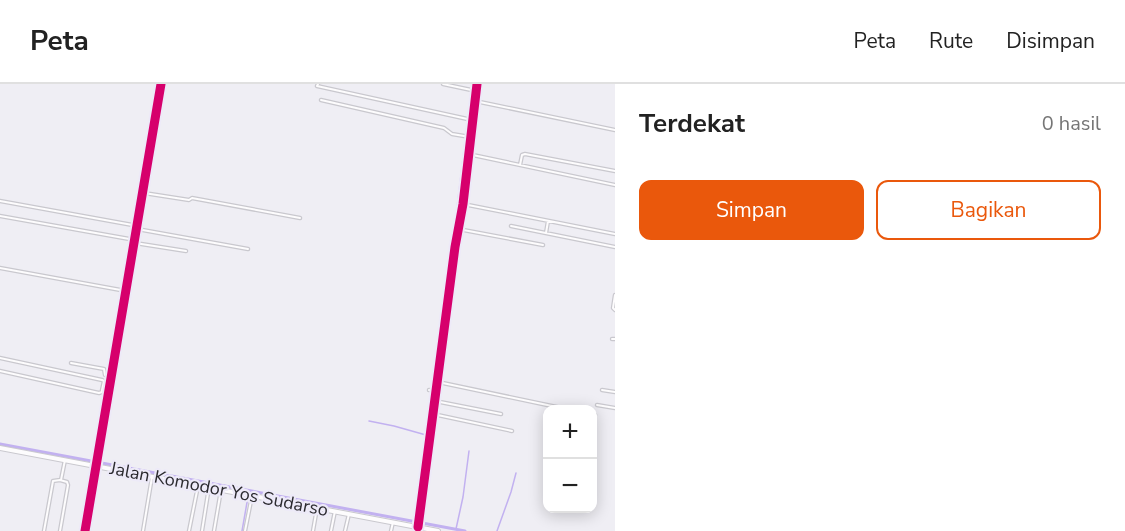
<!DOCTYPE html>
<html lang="id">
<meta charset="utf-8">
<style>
:root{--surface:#fff;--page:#f6f6f6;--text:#222;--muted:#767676;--line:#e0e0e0;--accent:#ea580c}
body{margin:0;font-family:"Nunito Sans",sans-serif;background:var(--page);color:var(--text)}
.controls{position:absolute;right:18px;bottom:18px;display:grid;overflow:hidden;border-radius:12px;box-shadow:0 3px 15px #0003}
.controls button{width:54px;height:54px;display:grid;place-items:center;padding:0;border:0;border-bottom:2px solid var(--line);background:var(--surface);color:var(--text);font:30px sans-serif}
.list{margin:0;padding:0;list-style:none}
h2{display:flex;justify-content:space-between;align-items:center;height:78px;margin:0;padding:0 24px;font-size:26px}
h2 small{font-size:20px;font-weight:400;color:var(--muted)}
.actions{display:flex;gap:12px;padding:18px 24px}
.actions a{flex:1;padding:14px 0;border:2px solid var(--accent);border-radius:12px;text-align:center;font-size:21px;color:var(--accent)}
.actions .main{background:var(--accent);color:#fff}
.map{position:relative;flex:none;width:615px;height:447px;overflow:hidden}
header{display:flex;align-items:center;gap:36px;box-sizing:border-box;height:84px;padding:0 30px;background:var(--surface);border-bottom:2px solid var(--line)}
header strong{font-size:28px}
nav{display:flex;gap:33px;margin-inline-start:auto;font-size:21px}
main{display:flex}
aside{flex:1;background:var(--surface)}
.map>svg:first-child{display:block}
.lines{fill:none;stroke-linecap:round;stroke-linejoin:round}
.stream{stroke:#c2b1f0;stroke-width:1.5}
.canal{stroke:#c2b1f0;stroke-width:3}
.street-casing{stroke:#c9c8ce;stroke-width:4.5}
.secondary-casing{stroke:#c9c8ce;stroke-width:6}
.street{stroke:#fdfcfd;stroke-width:2}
.secondary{stroke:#fdfcfd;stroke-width:4}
.cycleway-casing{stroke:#edeaf8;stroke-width:13}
.cycleway{stroke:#d6006c;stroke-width:9}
.labels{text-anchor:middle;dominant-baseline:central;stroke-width:4.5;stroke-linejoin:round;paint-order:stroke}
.street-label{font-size:18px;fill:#2c2b30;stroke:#edeaf8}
</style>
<header>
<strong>Peta</strong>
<nav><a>Peta</a><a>Rute</a><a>Disimpan</a></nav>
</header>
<main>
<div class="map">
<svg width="615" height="447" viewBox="0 0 615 447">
<rect width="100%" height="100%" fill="#efeef4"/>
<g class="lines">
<path class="stream" d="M369,337l25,5 32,9
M415,437l3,-30 38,-275 16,-132
M456,445l7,-32 6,-46
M80,447l79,-447
M242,447l7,-40
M497,447l14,-39 5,-19"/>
<path class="canal" d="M0,360l465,87"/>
<defs>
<path id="street" d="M318,0l-1,2 155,34
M443,0l33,7
M321,16l123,28 8,6 18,3
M475,17l140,29
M468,70l147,31
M520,81l2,-10 3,-1 90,17
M144,109l45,7 3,-2 108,20
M0,117l138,25
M463,120l152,30
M0,132l135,24
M511,142l104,21
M137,145l111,20
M458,145l85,16
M546,149l2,-12
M135,159l51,8
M0,184l126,23
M615,211l-2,13 2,2
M612,255h3
M0,274l102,22 2,1 -2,9
M71,279l33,6 1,6 6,1
M0,287l99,22 3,-1v-2l7,1
M438,298l133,28
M429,306l8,1
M602,306l13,2
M435,317l66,13
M597,321l18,3
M433,330l79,17
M592,330l3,1
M61,396l4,-20
M418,443l37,-280 8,-43 14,-120
M44,447l9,-50 7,-1 7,2 1,3 -8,46
M85,447c25,-149 51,-298 76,-447
M143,447l9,-54
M189,447l9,-45
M202,447l7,-44
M214,447l7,-41
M245,447l7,-35
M313,447l4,-23
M331,447l4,-20
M345,447l4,-17
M391,447l2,-9"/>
<path id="secondary" d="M0,364c146,27 292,55 438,83"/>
</defs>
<use href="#street" class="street-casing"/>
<use href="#secondary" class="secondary-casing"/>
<use href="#street" class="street"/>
<use href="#secondary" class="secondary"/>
<defs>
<path id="cycleway" d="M418,443l37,-280 8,-43 14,-120
M85,447c25,-149 51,-298 76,-447"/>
</defs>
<use href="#cycleway" class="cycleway-casing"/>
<use href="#cycleway" class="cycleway"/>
</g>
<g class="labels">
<g class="street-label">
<text transform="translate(219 405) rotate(11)">Jalan Komodor Yos Sudarso</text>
</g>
</g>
</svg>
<div class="controls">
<button>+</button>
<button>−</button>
</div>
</div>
<aside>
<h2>Terdekat<small>0 hasil</small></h2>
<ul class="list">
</ul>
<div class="actions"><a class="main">Simpan</a><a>Bagikan</a></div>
</aside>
</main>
